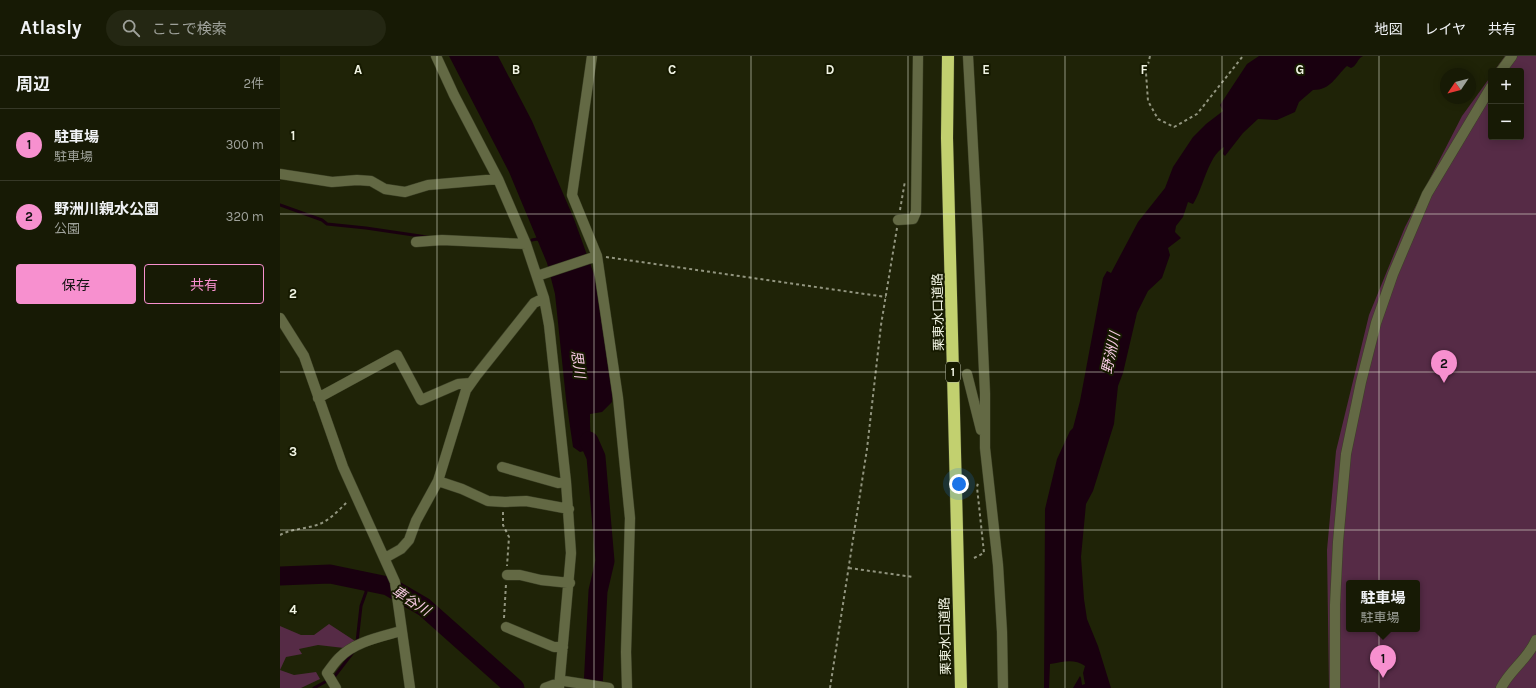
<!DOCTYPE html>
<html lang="ja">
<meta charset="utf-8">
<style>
:root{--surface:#171a05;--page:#242713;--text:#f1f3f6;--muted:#9ea19a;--line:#363827;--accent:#f790cf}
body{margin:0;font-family:Karla,"Noto Sans JP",sans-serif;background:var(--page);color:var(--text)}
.controls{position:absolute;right:12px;top:12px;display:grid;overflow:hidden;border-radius:4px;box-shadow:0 2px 10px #0003}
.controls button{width:36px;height:36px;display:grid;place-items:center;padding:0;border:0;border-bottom:1px solid var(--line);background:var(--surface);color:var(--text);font:20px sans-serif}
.compass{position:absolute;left:1160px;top:12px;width:36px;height:36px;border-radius:50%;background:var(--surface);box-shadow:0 2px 10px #0003;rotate:235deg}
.you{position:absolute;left:679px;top:428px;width:14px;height:14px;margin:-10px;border:3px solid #fff;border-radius:50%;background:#1a73e8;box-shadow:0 0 0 6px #1a73e833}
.badge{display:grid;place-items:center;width:26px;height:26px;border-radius:50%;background:var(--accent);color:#111;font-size:13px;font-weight:700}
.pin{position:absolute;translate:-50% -33px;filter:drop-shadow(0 1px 2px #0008)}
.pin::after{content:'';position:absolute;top:21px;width:14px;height:12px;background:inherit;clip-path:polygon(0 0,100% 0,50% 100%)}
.popup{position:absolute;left:1066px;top:524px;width:74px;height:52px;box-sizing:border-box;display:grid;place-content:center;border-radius:4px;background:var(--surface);filter:drop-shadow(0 1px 3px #0005);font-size:13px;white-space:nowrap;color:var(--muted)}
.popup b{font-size:15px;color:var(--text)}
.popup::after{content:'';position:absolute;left:50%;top:100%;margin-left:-8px;border:8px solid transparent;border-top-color:var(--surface)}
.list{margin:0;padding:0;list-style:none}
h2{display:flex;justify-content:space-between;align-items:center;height:52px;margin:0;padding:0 16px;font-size:17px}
h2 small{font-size:13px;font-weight:400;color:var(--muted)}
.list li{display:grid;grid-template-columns:26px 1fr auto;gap:12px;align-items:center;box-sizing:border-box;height:72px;padding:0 16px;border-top:1px solid var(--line)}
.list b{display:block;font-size:15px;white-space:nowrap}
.list p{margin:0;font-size:13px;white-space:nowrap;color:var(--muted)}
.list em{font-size:13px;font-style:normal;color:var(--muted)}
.actions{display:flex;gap:8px;padding:12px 16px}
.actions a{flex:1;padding:9px 0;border:1px solid var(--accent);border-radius:4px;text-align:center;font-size:14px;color:var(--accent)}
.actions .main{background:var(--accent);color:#111}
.icon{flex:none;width:22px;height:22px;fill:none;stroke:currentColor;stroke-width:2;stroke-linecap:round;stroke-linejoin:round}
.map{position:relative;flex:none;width:1256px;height:632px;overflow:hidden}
header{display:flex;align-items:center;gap:24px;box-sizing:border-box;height:56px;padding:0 20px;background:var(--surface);border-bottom:1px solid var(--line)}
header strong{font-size:19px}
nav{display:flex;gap:22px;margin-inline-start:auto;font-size:14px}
.search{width:280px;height:36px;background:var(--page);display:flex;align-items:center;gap:10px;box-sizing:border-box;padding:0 14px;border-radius:22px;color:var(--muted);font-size:15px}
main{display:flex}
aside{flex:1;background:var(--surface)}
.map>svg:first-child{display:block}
.green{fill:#562b46;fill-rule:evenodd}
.water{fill:#19000f}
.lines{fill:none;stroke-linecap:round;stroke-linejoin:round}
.stream{stroke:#19000f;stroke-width:3}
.river{stroke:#19000f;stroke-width:19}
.minor-casing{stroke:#3c4026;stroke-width:11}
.highway-casing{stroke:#3c4026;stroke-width:13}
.path{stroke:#92957f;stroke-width:2;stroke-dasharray:3 3;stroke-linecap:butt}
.minor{stroke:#636944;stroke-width:10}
.highway{stroke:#c2d06f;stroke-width:12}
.grid{fill:none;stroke:#f1f4e3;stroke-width:1;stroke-opacity:0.55}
.labels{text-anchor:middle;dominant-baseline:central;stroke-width:4;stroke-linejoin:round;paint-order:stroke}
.shield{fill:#161a00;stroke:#afb39f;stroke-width:1}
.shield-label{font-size:12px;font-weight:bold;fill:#f1f4e3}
.street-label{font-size:13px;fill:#f1f4e3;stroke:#161a00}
.water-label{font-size:14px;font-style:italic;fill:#f8cae4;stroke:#161a00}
.grid-label{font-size:13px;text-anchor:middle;font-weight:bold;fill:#f1f4e3;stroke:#161a00;stroke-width:4;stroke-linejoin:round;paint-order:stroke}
</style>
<header>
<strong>Atlasly</strong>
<div class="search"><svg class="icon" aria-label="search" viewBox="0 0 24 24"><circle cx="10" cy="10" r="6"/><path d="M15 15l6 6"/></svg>ここで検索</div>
<nav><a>地図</a><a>レイヤ</a><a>共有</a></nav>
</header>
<main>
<aside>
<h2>周辺<small>2件</small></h2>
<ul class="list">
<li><span class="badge">1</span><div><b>駐車場</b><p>駐車場</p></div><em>300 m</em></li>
<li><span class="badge">2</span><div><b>野洲川親水公園</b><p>公園</p></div><em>320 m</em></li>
</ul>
<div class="actions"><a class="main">保存</a><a>共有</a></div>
</aside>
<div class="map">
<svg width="1256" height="632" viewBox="0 0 1256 632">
<rect width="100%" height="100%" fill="#1f2307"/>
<path class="green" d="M1225,0h31v632h-207l-2,-138 9,-99 33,-136 36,-88 57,-111 29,-40v61h30v-66h-27zM1069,527h68v46h-68z
M49,568l26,17 -11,7 -26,-3 -19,4 3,5 -16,3 -6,13v-44l21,9h13z
M0,614l14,5 22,-3 4,7 -19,9h-21z"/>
<path class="water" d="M169,0h49l34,65 42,98 21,58 17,116v9l-10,10 -12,2c0,10 0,22 3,32 4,11 5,9 5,22l-10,-18 -8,2 -7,-5 -7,-48 -11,-105 -8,-31 -38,-91z
M979,0h104c-6,3 -6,10 -12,12l-4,-2c-12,11 -16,24 -34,24l-14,12 -4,10 -18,8 -19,-1 -15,14 -18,23 -2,-2 1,-7c-16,9 -21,42 -31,57l-5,-2 -5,15 -7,9 -1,6 6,6 -13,10 2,7 -8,23 -14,13 -11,22 -14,60 -5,13 -4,38 -21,67 -7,13 -5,53 3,42 3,20 11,27 13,42h-38l7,-12 1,2 1,7 3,-1 -2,-11 2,-7c-11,-8 -23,-4 -35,-2l-1,24h-5l1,-179 12,-50 13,-28 3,-3 7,-27 23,-123 4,-7 4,2 27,-51 27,-34 8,-21 20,-30 13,-13 17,-13 -3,-6 27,-41z"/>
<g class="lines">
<path class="stream" d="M0,149l42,15 5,4 39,4 61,9
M252,184l5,-1 3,1
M77,586l4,-36 5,-14v-5l5,-5
M34,632l20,-11 20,-26"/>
<path class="river" d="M309,385l7,16 9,104 -7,30 -5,97
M0,520l50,-2 58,12 36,21 91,81"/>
<defs>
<path id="minor" d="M156,0l18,39 44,84 28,65 18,54 5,27 17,157 5,71 -12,135
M312,0l-20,139 25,61 21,142 12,120 -4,134 1,36
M688,0l10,183 7,154v55l13,117 4,67 1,56
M1221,15l11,-15
M0,118l52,8 25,-2 14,1 14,8 20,3 23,-7 70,-6
M618,164l15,-1 3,-7 2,-156
M136,186l26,-2 84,4
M257,220l60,-20
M0,262l24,38 39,111 52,115 15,106
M687,318l14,56
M38,342l79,-43 24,45 37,-16 13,-1
M222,411l56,16 8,-1
M158,425l24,8 26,12 17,1 21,-1 43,8
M105,502l16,-9 8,-9 7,-19 22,-40 28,-91 10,-14 58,-73 10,-5
M227,519h13l21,5 29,3
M226,571l48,20h9
M56,632l-9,-15c4,-5 7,-10 12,-15 15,-16 41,-21 62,-27
M265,632l19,-7 45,7
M1055,632v-83l3,-63 8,-88 15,-72 15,-59 17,-49 34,-80 64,-107
M1221,632c9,-18 27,-29 35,-48"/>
<path id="highway" d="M668,0l-1,82 14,550"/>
</defs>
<use href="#minor" class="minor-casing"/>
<use href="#highway" class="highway-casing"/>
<path class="path" d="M870,0l-4,17 2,28 10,18 16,8 23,-13 46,-58
M620,154l5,-29
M326,201l280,40
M223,456v13l6,12 -2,29
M0,479c13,-7 29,-6 42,-12 10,-5 19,-15 26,-22
M694,502l10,-5 -7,-66 1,-4
M569,512l64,9
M224,562l2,-34
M550,632l37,-239 14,-124 16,-97"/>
<use href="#minor" class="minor"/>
<use href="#highway" class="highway"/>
</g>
<path class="grid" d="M157,0v632M314,0v632M471,0v632M628,0v632M785,0v632M942,0v632M1099,0v632M0,158h1256M0,316h1256M0,474h1256"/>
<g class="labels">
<rect class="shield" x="666" y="306" width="14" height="20" rx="3"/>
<g class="shield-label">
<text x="673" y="316">1</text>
</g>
<g class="street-label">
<text transform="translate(658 256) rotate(-91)">栗東水口道路</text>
<text transform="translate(665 580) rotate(-91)">栗東水口道路</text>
</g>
<g class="water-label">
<text transform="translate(831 297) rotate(-78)">野洲川</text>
<text transform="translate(298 308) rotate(82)">思川</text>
<text transform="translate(131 545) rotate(33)">車谷川</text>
</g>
</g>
<g class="grid-label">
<text x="78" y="18">A</text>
<text x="236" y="18">B</text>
<text x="392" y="18">C</text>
<text x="550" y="18">D</text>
<text x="706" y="18">E</text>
<text x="864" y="18">F</text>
<text x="1020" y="18">G</text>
<text x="13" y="84">1</text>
<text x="13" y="242">2</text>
<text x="13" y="400">3</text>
<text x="13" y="558">4</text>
</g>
</svg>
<div class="controls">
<button>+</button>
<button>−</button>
</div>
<svg class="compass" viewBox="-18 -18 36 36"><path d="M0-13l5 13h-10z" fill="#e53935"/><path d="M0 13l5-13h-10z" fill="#9ea19a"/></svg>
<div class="you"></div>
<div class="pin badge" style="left:1103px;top:622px">1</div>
<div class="popup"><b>駐車場</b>駐車場</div>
<div class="pin badge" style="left:1164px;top:327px">2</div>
</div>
</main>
